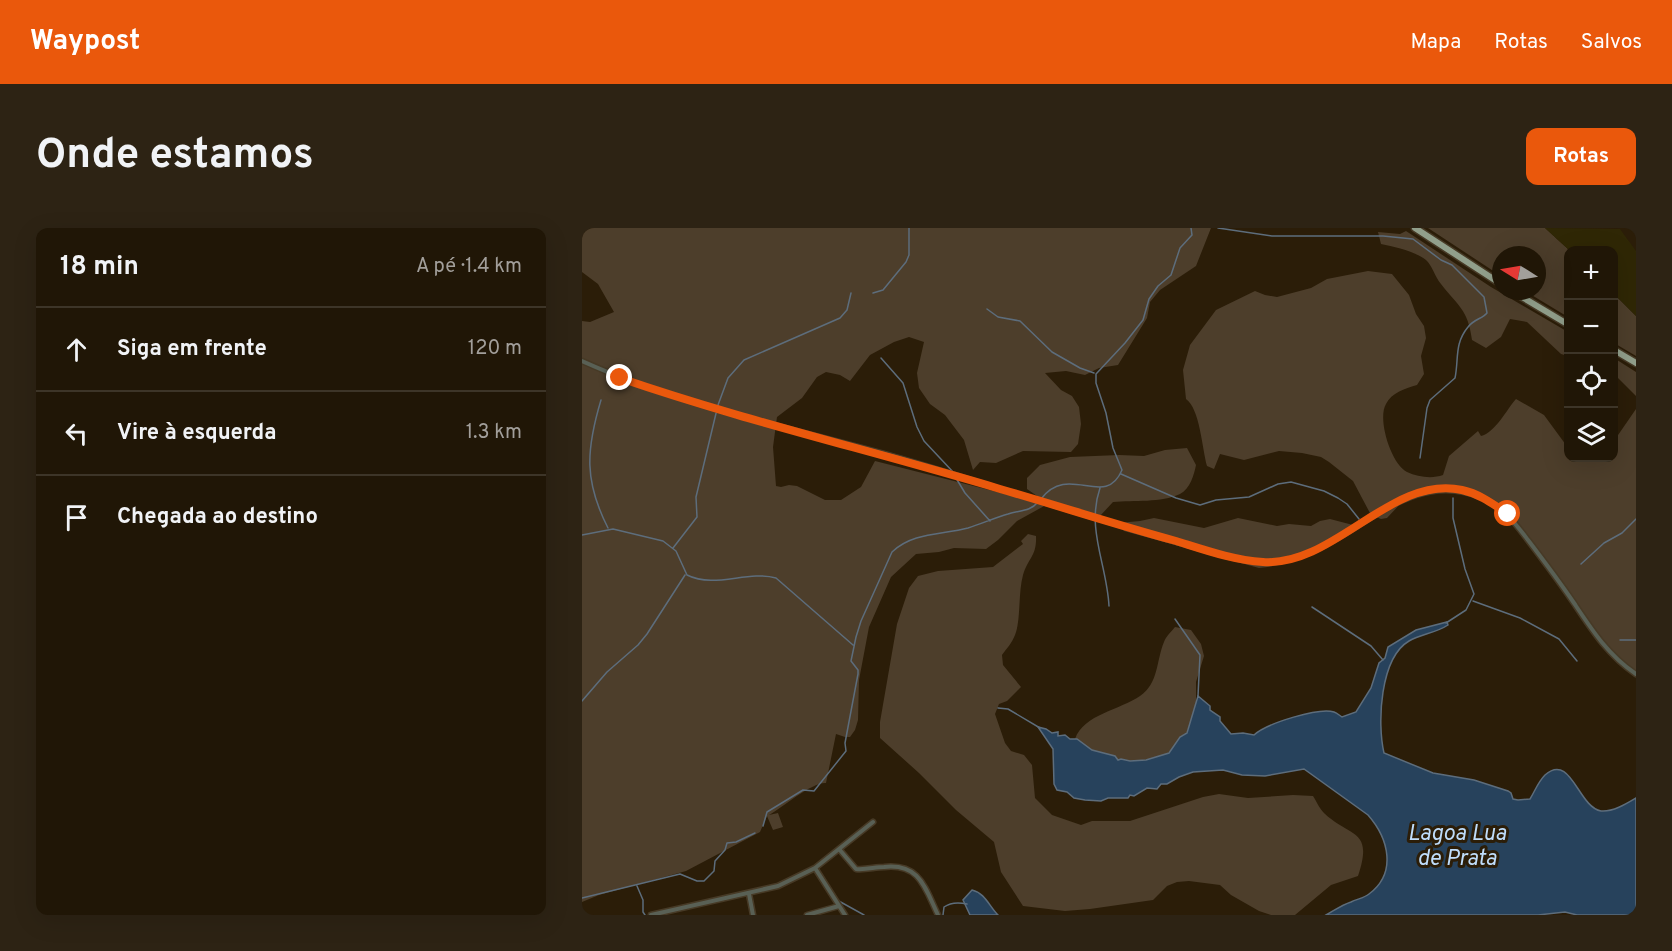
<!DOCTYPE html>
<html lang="pt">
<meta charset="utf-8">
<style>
:root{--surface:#201606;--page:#2d2314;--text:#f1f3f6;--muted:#a29f9b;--line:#3d3528;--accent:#ea580c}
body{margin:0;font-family:Overpass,sans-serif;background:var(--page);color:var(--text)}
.controls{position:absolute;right:18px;top:18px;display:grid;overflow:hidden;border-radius:12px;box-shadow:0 6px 24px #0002}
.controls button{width:54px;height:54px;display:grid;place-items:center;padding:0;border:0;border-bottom:2px solid var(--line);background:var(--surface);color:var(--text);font:30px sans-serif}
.compass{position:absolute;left:910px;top:18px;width:54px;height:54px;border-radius:50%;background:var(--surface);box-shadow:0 6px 24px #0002;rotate:281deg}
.stop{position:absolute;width:18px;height:18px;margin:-14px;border:4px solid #ea580c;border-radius:50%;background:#fff}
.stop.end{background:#ea580c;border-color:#fff;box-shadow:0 2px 6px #0008}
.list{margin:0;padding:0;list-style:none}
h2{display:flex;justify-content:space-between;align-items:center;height:78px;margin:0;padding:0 24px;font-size:26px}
h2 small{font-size:20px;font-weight:400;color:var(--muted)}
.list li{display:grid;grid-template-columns:39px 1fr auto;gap:18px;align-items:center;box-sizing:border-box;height:84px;padding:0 24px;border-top:2px solid var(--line)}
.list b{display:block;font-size:22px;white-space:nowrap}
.list em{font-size:20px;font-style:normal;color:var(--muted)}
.icon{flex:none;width:33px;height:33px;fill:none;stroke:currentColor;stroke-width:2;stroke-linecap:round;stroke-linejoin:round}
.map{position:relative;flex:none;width:1054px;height:687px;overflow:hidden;border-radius:12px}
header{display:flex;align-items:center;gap:36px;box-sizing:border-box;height:84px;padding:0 30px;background:var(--accent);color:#fff}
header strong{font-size:28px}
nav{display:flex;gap:33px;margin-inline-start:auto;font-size:21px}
.intro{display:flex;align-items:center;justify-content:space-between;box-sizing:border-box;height:144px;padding:0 36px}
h1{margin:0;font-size:42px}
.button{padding:15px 27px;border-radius:12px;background:var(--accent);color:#fff;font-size:21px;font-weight:700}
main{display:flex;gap:36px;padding:0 36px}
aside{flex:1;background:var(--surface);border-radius:12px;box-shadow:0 6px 24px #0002}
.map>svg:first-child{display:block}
.green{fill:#4d3e2b}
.sand{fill:#2f2705}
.water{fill:#27425c;stroke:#5d6d7c;stroke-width:1.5}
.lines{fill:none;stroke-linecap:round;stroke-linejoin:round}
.stream{stroke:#5d6d7c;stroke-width:1.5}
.street-casing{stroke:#473a26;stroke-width:7}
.primary-casing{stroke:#473a26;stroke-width:9}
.street{stroke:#596055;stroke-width:4}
.primary{stroke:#919f8b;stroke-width:6}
.route{stroke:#ea580c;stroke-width:8}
.labels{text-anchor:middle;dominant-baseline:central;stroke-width:6;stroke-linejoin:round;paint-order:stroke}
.water-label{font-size:22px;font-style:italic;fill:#bfddfb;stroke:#2b1d08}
</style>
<header>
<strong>Waypost</strong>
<nav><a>Mapa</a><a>Rotas</a><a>Salvos</a></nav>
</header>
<div class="intro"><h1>Onde estamos</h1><a class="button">Rotas</a></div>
<main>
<aside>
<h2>18 min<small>A pé · 1.4 km</small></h2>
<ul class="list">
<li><svg class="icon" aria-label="ahead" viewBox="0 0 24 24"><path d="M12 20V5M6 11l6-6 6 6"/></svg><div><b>Siga em frente</b></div><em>120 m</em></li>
<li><svg class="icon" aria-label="left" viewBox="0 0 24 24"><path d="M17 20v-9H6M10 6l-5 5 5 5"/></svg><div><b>Vire à esquerda</b></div><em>1.3 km</em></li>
<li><svg class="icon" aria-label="arrive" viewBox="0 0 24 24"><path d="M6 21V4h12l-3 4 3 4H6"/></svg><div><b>Chegada ao destino</b></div></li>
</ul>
</aside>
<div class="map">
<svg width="1054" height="687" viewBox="0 0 1054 687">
<rect width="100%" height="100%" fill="#2b1d08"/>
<path class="green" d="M0,0h629l-15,38 -36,24 -10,12 -3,16 -29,47 -19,3 -14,7 -19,-4 -21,2 16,17 11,6 7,11 2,17 -3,20 -7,8 -48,-1 -27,12 -16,-1 -7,8 -9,-30 -19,-25 -15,-11 -11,-16 -2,-15 7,-31 -15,-5 -15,5 -24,13 -20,26 -10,-6 -14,-3 -9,5 -15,21 -25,19 -4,30 3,39 5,1 8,-2 8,1 28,14h16l20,-13 14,-26 170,43 -5,-6 -13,-9v-11l13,-13 30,-8 49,-2 25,1 21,-6 22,-2 9,17c-2,10 -6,24 -16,29 -19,9 -46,6 -67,8l-13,14 -54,-11 -29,16 -19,19 -12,9 -32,-1 -15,4 -23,2 -25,23 -22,50 -10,53 -1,40 -3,10 -5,7h-5l-9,-3 -10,49c-14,-1 -43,24 -57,32l9,-2 5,14 -10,3 -6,-14 -7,16 -74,39 -87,24 -17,7v-581l8,1 24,-10 -16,-28 -16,-12z
M846,0h117l24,22 -1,67 -43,-26h12v-36h-36v21z
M824,3l85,56 77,45v24l-7,-2 -34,-32 -17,-3 -9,18 -15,11 -14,-8c-4,-31 -14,-34 -31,-56 -6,-7 -9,-19 -15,-24 -12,-9 -31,-13 -45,-16l-3,-12 22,2z
M786,43l24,3 17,21 7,19 8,12 2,12 -5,18 3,18 -7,11c-11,3 -26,8 -31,19 -9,15 5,60 21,68 11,5 25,7 36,3l6,-19 29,-25 3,5c14,-3 26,-27 35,-37l28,16 22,30 2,-2 1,15h45v-23l2,3 20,-29v264c-22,-16 -40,-36 -54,-60l-68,-89 -23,-24 -45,-11 -43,12 -16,17 -6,1 -10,-4 -18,-34 -24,-19 -8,-5 -19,-4 -23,-2 -35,9 -24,-6 -6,15 -7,-3c-5,-18 -7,-57 -21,-67l-3,-29 7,-25 26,-35 39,-19 10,4 12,2 34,-9 16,-9z
M1032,66l22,22v40l-22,-13z
M1032,130l22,14v24l-22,-22z
M572,290l50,10 34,-10 39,8 12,-2 22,2 9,-5 10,-2 23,6c-31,25 -54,39 -94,43l-135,-37 -6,-8 22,-2z
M446,306l8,2c1,20 -8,22 -13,39 -5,18 -2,46 -8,60 -3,8 -8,13 -13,20l1,10 18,22 -14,14 -8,3 -4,10 10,29 6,8 13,4 8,10 3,33 17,17 29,10 11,-4h38l73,-24 16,-3 29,4 45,-3 20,1c4,6 6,12 11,17 26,25 50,15 34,63l-27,9 -36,30h-24l-12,-4 -28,-16 -11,-10 -31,-4 -12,1 -10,4 -14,14 -63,9 -25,2 -42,-5 -22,-34 -7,-30 -38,-32 -37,-37 -39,-35v-16l17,-98 12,-36 9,-12 20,-5 55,-4 30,-23 -2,-3z
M593,399l16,3 10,14 3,12 -8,26v23l-9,27 -7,5 -7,11 -7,7 -21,5 -15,1 -9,-2 -3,1 -4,-4 -23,-6 -16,-11c9,-25 45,-29 65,-43 19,-13 16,-35 24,-54 2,-6 8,-11 11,-15z"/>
<path class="sand" d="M963,0l75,1 16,22v65l-22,-22v-44h-45z"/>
<path class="water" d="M865,394l1,3c-12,8 -27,9 -39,16 -29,17 -32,82 -25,112l49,20 41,7 34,11 3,2 2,6 5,1 12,-1c5,-8 8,-17 15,-24 26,-23 33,32 56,36 12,1 25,-7 35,-13v117h-59l-12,-3 -27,3h-212c9,-5 16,-10 25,-13 6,-3 13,-4 18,-8 28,-21 20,-55 -1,-79l-64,-46 -39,7 -23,-1 -19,-5 -30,2 -14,5 -12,7h-6l-4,5 -10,-1 -13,8 -4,-1 -2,3h-20l-7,3 -16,-1 -11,-2 -7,-6 -10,-2 -3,-6 -1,-35 -15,-22 8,2 6,4 6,-1v4l7,-1 5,4h7l15,11 23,6 3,4 3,-1 9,2 16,-1 23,-7 11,-16 7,-4 11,-37 12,10v4l10,7v4l11,13 12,-1 11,2c13,-12 66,-28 80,-23 3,1 5,3 8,5l14,-5 15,-24 8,-25 6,-5 3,-11 28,-17z
M390,662c13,3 17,16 26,25h-28l-7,-15z"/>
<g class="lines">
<path class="stream" d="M636,0l54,8h111l30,3 28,21 11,5 32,32 3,16c-5,6 -13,6 -19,14 -14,17 -9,32 -13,51l-25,22 -3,8 -7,50
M291,65l10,-3 23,-28 3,-7v-27
M405,81l11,8 22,4 32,31 28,16 14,5
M299,130l22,25 14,44 7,14 30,32
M19,172c-15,50 -17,81 7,128
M539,246l55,24 24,7 16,-5 33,-3 29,-13 13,-2 33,9 14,7 9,6 12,15
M374,250l9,15 25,28
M518,260c-14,41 7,77 9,118
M459,271c28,-37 64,11 81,-29l-9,-22 -7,-35 -10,-30v-9l29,-31 18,-23 6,-21 9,-13 13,-11 9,-27 12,-13 -1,-7
M0,307l31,-6 50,12 13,10 11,24c28,14 60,-5 89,3l77,67
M91,320l24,-31 -1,-20 22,-92 10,-27 16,-18 96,-42 7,-8 4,-17
M999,336l23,-21 18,-10 14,-14
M891,373l47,17 39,21 18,22
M730,379l59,39 12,14
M593,391l25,36 -2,41
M864,395l20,-13 8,-16 -9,-25 -12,-51v-20
M1038,412h16
M0,473l25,-29 31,-27 9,-11 38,-59
M416,480l10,1 32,19
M181,598l4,-14 36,-22 11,1 32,-40 -1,-8 13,-69v-4l-7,-9 5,-24 5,-16 31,-69c21,-20 50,-17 76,-24 13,-4 26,-10 40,-14 11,-4 22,-2 30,-12
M55,658l6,14v12l2,3
M0,670l98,-24 17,7h7l10,-10 1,-10 10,-11 2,-7 9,-1 19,-9
M255,672l27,15
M361,687l1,-8c7,-5 14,-5 23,-3"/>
<defs>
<path id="street" d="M0,133c100,45 208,67 313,96 36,10 72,22 108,33 59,17 118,36 177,53 28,7 58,19 87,19 79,-1 131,-99 214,-65 21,8 34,26 47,43 16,21 31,41 46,63 18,27 34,52 62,71
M257,621l17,20c10,1 19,-2 28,-2 36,-4 41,21 54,48
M167,666l4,21
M69,687l127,-29 37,-18
M225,687l32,-9
M263,687l-30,-47 58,-46"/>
<path id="primary" d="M833,0l86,56
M930,63l57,34
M1032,122l22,13"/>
</defs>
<use href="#street" class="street-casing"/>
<use href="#primary" class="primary-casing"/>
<use href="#street" class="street"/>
<use href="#primary" class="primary"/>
</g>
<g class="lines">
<path class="route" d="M38,150c125,43 254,73 380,111 59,17 117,36 176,52 29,9 57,19 87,21 71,5 129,-88 199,-72 18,4 31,14 46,24"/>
</g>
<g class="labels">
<g class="water-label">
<text x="875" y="606">Lagoa Lua<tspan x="875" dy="25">de Prata</tspan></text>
</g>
</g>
</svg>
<div class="controls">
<button>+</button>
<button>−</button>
<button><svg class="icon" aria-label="locate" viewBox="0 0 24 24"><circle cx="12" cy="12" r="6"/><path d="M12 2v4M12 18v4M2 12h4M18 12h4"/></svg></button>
<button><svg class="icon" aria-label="layers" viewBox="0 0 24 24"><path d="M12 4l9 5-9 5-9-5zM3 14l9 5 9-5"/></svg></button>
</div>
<svg class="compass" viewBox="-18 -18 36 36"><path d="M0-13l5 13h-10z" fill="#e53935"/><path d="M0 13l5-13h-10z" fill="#a29f9b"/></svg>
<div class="stop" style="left:926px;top:286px"></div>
<div class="stop end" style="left:38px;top:150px"></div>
</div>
</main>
